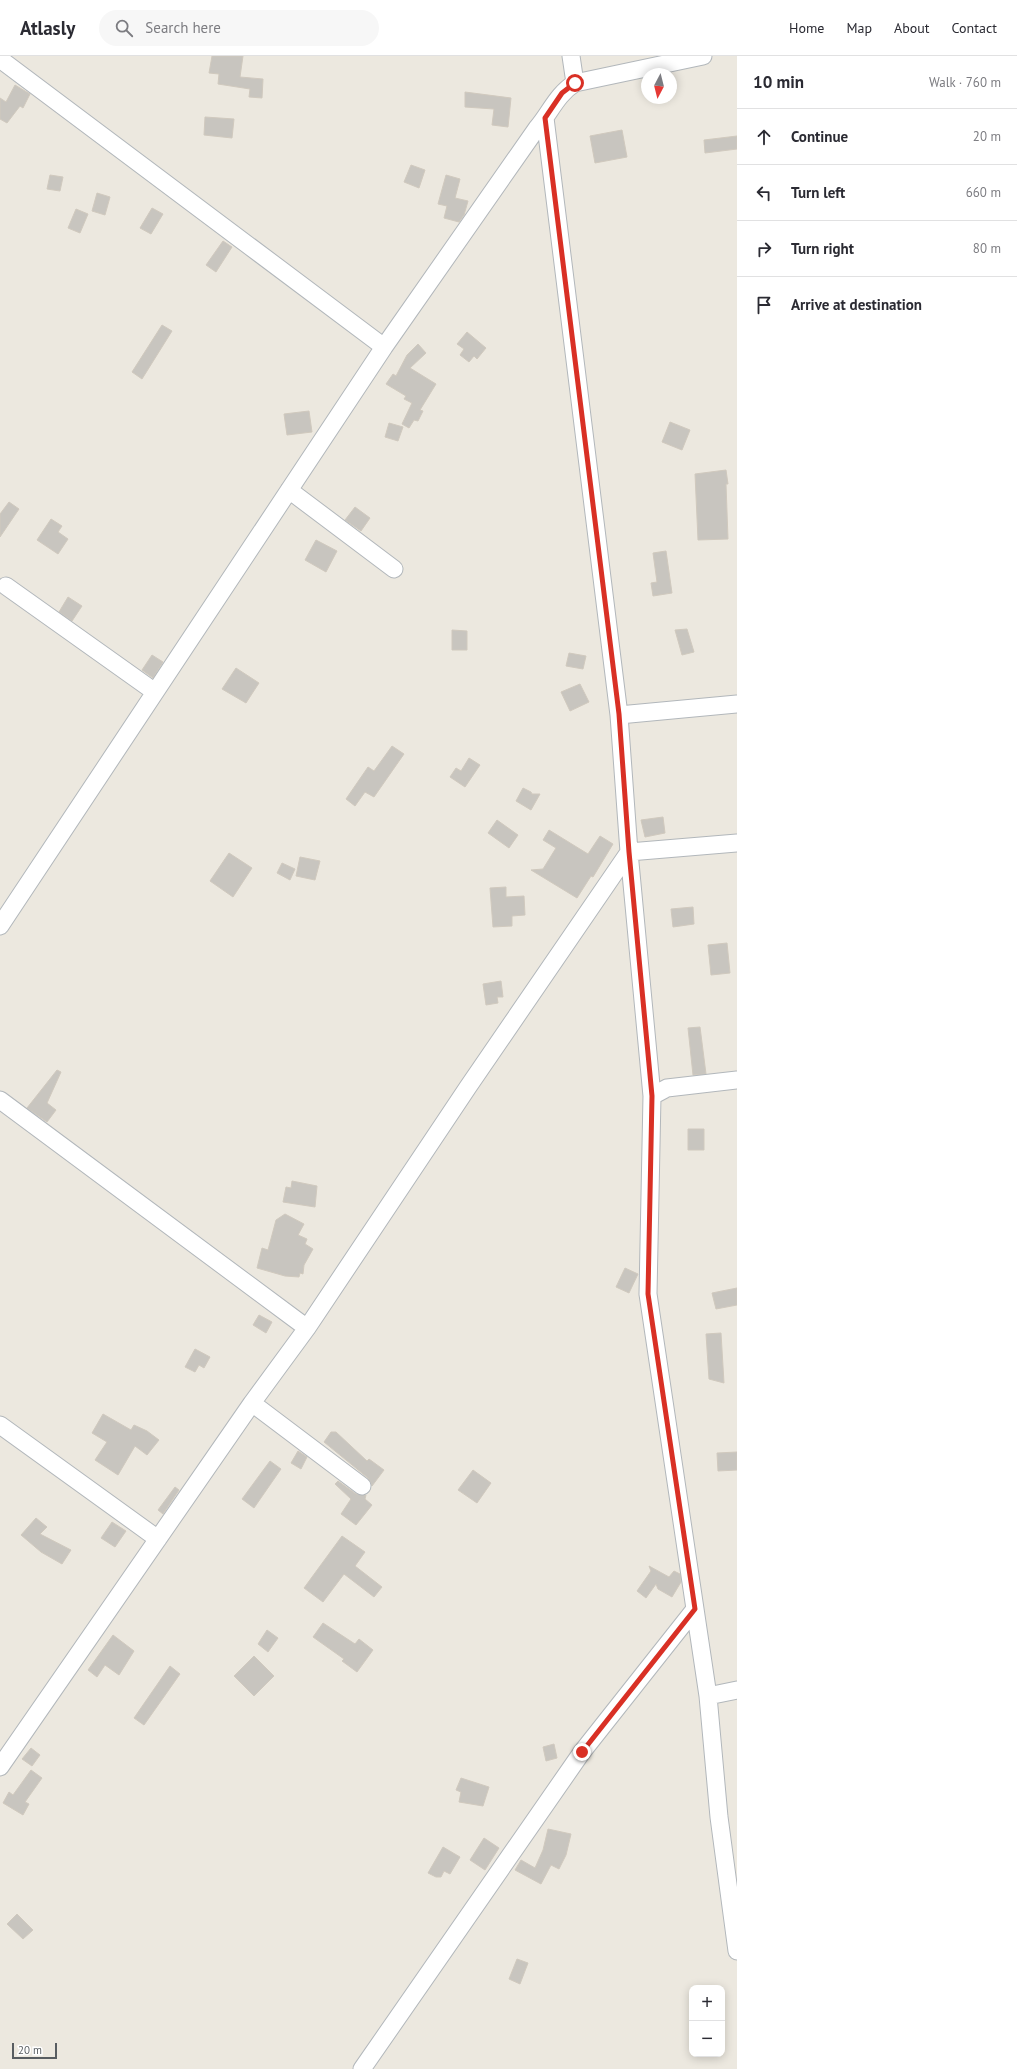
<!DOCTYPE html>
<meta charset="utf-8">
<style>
:root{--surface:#fff;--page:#f7f7f7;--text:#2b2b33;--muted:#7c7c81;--line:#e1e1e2}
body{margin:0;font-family:"PT Sans",sans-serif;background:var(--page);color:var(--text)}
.controls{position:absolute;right:12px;bottom:12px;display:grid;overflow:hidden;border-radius:8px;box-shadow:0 2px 10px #0003}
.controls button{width:36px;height:36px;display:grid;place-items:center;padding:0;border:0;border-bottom:1px solid var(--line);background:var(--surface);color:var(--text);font:20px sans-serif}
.compass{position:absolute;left:641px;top:12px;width:36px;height:36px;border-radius:50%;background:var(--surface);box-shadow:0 2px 10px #0003;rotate:187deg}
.scale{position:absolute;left:12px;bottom:10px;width:45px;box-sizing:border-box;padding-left:4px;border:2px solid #585d61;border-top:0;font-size:11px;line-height:14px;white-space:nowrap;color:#585d61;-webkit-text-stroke:3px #fff;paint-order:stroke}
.stop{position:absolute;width:12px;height:12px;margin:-9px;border:3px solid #d93025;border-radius:50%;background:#fff}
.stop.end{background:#d93025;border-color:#fff;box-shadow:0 1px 4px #0008}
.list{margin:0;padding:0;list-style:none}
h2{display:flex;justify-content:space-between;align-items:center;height:52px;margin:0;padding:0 16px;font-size:17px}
h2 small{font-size:13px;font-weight:400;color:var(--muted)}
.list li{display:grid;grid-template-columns:26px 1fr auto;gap:12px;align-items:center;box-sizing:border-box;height:56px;padding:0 16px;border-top:1px solid var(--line)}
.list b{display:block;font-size:15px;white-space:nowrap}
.list em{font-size:13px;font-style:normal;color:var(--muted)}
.icon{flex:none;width:22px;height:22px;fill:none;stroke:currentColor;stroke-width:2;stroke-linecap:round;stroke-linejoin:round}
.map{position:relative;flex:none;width:737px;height:2013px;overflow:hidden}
header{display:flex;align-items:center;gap:24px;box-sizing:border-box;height:56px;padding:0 20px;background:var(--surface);border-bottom:1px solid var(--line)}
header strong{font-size:19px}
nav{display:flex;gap:22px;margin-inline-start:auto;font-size:14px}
.search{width:280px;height:36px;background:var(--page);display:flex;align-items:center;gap:10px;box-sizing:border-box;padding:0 14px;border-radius:22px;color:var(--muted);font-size:15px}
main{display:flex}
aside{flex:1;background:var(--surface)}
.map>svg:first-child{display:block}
.building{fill:#c8c5bf;stroke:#d0c9be}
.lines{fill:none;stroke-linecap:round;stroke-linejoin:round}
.minor-casing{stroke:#b2b7bb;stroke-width:19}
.minor{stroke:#fff;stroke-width:17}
.route{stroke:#d93025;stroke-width:5}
</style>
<header>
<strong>Atlasly</strong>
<div class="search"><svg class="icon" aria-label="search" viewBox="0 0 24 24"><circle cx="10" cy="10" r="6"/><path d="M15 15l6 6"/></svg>Search here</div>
<nav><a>Home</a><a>Map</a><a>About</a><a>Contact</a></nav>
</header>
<main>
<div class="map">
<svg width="737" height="2013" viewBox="0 0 737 2013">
<rect width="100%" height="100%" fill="#ece8df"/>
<path class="building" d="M212,0h31l-3,21 23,2 -1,19 -13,-1 1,-8 -32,-5 1,-10 -10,-1z
M15,29l15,9 -7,14 -3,-2 -13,17 -7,-4v-21l6,4z
M465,36l46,6 -3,29 -16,-2 2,-16 -29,-2z
M205,61l29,2 -2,19 -28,-3z
M622,74l5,27 -32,6 -5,-27z
M737,80v13l-32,4 -1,-13z
M411,109l14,5 -6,18 -15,-6z
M50,119l13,2 -3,14 -13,-2z
M446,119l14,4 -5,19 13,3 -4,14 -5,7 -15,-4 3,-12 -9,-2z
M97,137l13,4 -5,18 -13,-4z
M152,152l11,6 -12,20 -11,-6z
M76,153l12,5 -8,19 -12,-5z
M223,185l9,6 -16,25 -10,-7z
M162,269l10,6 -30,48 -10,-7z
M467,276l19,16 -9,11 -3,-3 -5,6 -9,-7 4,-6 -7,-5z
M418,288l8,9 -16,15 26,16 -16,26 3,1 -5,10 -4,-1 -5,8 -7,-4 10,-21 -8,-4 2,-3 -20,-12 7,-10 3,2 11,-21z
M309,355l3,21 -25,3 -3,-21z
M670,366l20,8 -8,20 -20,-8z
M389,367l14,4 -5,14 -13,-4z
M726,414l2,14h-2l2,55 -30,1 -3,-66z
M9,446l10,7 -19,28v-23z
M355,451l15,11 -9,13 -16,-11z
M51,463l11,7 -4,6 10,7 -10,15 -21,-14z
M316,484l21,11 -11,21 -21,-12z
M666,495l6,42 -19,3 -2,-13 6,-1 -4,-29z
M68,541l14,9 -10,15 -13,-9z
M687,573l7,23 -12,3 -7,-25z
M452,574l15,1v19h-15z
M569,597l17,3 -3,13 -17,-3z
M152,599l11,7 -10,16 -11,-8z
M236,612l23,15 -13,20 -24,-14z
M580,628l9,18 -19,9 -9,-19z
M392,690l12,8 -30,43 -9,-5 -10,14 -9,-7 22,-32 6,4z
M469,702l11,7 -15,22 -15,-10 6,-9 5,3z
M523,732l8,4 1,2h8l-9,16 -15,-9z
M663,761l2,16 -20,4 -4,-17z
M497,764l21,15 -9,13 -21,-15z
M549,774l39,24 12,-18 13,8 -20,33 -2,-1 -14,22 -46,-28 12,-1 13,-21 -13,-8z
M229,797l23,15 -19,29 -23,-16z
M300,801l20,4 -5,19 -19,-4z
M282,807l13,6 -5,11 -13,-7z
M506,831v10l18,-1 1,19 -13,1v10l-19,1 -3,-39z
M693,851l1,17 -21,3 -2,-18z
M727,887l3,30 -19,2 -3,-30z
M501,925l2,16h-6l1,6 -12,2 -3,-21z
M700,971l6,47 -13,1 -5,-47z
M57,1014l4,2 -14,31 9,7 -9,12 -20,-14z
M688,1073h16v21h-16z
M292,1125l25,5 -2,21 -32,-5 3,-15 5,1z
M285,1158l19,10 -6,11 9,4 -2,5 8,5 -9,16 -1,9 -3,-1 -1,4 -14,-1 -28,-8 5,-20 6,2 8,-30z
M625,1212l13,6 -9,19 -13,-6z
M737,1232v17l-21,4 -4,-16z
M259,1259l13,7 -6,11 -13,-8z
M721,1277l3,50 -15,-4 -3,-45z
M195,1293l15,8 -6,11 -5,-3 -4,7 -10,-5z
M103,1358l28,16 3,-5 13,6 12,9 -12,15 -12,-9 -17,29 -23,-15 12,-18 -15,-9z
M331,1376h5l31,29 2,-2 15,11 -12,16 -4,-8 -44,-36z
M298,1395l9,6 -6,12 -10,-6z
M737,1396v18l-19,1 -1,-18z
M270,1405l11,8 -27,39 -12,-9z
M473,1414l18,13 -14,20 -19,-13z
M338,1425l18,13 10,1 -1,4 7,6 -16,20 -15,-11 10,-15 -16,-15z
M175,1431l4,3 -16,24 -5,-4z
M36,1462l11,9 -7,7 31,16 -9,14 -21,-12 -20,-17z
M112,1466l14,9 -11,16 -14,-9z
M342,1480l23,16 -10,14 27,21 -8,10 -30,-23 -21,28 -19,-14z
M649,1510l20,11 5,-6 6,3 1,8 -9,15 -14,-8 -2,-5 -10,14 -9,-7 14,-20z
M323,1567l32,21 4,-5 14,11 -16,22 -15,-11 2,-2 -31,-22z
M267,1574l11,8 -10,14 -10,-8z
M113,1579l21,16 -15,24 -14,-10 -8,12 -9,-7z
M254,1600l20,20 -20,20 -20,-20z
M170,1610l10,8 -36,51 -10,-7z
M554,1688l3,14 -11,3 -3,-14z
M31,1692l9,7 -8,11 -10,-7z
M31,1714l11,8 -17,24 4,2 -6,11 -20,-12 6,-11 4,3z
M461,1722l28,9 -6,19 -24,-4 2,-10 -5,-2z
M548,1773l23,5 -5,21 -7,14 -8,-4 -10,19 -26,-14 6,-10 14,8 8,-18z
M484,1782l15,10 -14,22 -15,-10z
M443,1791l17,10 -10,17 -6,-3 -3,6h-5l-8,-4z
M17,1858l16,16 -10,9 -16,-15z
M517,1903l11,4 -8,21 -11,-5z"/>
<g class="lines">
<defs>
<path id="minor" d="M571,0l4,27
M0,3l384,288
M545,62l74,597 10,137 23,244 -4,198 60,402 11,121 18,134
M289,434l105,79
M6,530l149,106
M619,659l118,-11
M0,870l384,-579 153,-219c13,-15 20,-34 38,-45l128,-27
M652,1040l15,-8 70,-8
M0,1044l307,228
M252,1347l110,83
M0,1369l158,114
M708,1640l29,-6
M0,1711l252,-364 55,-75 161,-241 161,-235 108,-9
M362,2013l220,-317 113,-143"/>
</defs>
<use href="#minor" class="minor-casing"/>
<use href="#minor" class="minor"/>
</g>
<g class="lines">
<path class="route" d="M575,27l-13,10 -17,25 74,596 10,138 23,244 -4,198 47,315 -113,143"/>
</g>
</svg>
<div class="controls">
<button>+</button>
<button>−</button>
</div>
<svg class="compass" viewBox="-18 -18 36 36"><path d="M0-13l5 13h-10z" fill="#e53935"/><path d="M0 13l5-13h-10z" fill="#7c7c81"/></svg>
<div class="scale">20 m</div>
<div class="stop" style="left:575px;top:27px"></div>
<div class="stop end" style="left:582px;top:1696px"></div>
</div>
<aside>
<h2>10 min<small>Walk · 760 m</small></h2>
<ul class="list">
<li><svg class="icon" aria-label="ahead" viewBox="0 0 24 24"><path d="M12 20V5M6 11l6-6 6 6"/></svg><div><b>Continue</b></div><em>20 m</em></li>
<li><svg class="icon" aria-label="left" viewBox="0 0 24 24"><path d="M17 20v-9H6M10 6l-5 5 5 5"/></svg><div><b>Turn left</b></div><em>660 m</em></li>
<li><svg class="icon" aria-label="right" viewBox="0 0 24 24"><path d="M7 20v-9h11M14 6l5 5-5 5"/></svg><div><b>Turn right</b></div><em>80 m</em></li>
<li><svg class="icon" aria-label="arrive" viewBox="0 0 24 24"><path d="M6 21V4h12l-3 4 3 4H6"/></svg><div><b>Arrive at destination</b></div></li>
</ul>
</aside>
</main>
